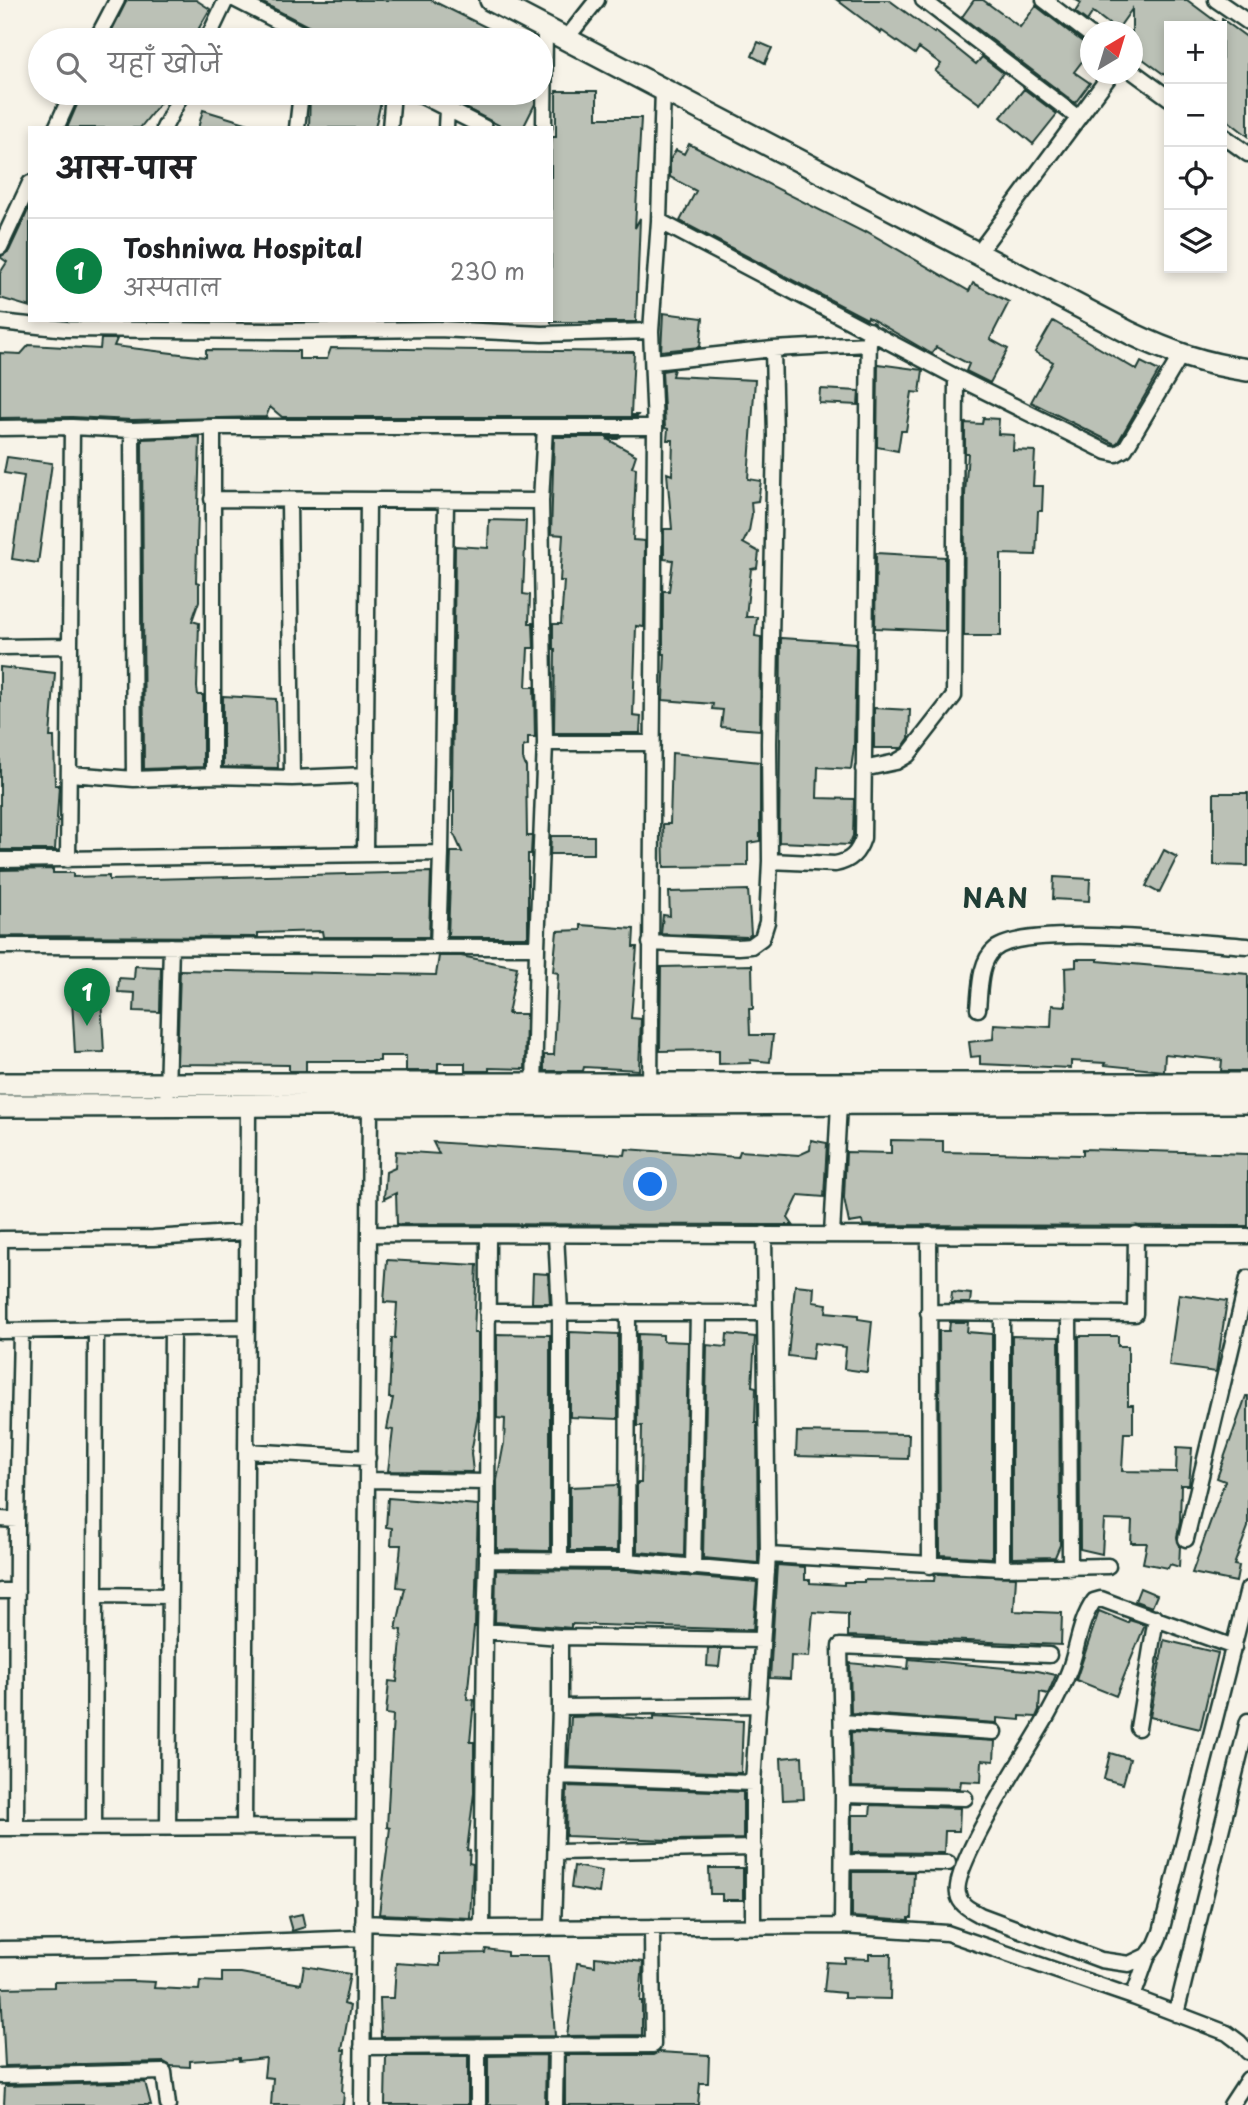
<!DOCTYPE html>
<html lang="hi">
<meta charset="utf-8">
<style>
:root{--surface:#fff;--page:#f2f2f2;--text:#202124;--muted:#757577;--line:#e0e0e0;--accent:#0b8043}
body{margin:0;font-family:"Playpen Sans","Playpen Sans Deva",sans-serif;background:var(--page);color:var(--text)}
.controls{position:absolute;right:21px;top:21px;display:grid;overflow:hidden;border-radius:0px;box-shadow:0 4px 10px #0003}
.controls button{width:63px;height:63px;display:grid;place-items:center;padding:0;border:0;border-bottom:2px solid var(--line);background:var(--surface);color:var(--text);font:35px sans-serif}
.compass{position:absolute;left:1080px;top:21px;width:63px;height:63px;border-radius:50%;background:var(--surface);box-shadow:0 4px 10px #0003;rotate:38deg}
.you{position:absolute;left:651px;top:1185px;width:24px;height:24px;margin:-18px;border:5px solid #fff;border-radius:50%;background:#1a73e8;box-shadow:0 0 0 10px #1a73e833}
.badge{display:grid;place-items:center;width:46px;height:46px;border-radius:50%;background:var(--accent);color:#fff;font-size:23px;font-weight:700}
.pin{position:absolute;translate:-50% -58px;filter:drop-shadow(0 2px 4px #0008)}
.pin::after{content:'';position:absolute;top:37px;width:24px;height:21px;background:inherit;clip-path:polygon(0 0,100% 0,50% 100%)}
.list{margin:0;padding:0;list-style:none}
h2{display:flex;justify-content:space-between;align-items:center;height:91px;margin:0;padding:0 28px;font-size:30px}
h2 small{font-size:23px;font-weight:400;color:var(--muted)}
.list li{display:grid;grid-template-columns:46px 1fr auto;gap:21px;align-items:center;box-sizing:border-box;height:105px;padding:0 28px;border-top:2px solid var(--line)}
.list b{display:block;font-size:26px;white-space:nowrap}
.list p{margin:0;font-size:23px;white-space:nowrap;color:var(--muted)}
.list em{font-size:23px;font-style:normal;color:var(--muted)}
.icon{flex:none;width:38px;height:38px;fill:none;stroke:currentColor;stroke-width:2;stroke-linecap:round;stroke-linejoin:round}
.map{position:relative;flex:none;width:1248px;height:2105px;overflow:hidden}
.search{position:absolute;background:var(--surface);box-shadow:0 4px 10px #0003;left:28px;top:28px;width:525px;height:77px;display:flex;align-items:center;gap:18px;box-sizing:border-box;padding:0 24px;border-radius:38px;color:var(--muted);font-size:26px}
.panel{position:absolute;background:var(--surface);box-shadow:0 4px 10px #0003;left:28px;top:126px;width:525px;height:196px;border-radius:0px}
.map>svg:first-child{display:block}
.building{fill:#bbc1b6;stroke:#1f3d34;stroke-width:2}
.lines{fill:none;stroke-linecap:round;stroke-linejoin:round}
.street-casing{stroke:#1f3d34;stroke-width:19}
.secondary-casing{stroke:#1f3d34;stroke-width:26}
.street{stroke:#f7f3e8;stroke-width:14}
.secondary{stroke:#f7f3e8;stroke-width:21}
.labels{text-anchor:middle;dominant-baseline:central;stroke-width:5;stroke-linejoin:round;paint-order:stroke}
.district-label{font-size:26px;font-weight:bold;letter-spacing:2px;fill:#1f3d34;stroke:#f7f3e8}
</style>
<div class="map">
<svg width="1248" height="2105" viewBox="0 0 1248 2105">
<rect width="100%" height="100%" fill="#f7f3e8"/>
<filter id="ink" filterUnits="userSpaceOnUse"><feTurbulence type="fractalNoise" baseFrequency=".0143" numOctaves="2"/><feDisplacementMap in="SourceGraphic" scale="14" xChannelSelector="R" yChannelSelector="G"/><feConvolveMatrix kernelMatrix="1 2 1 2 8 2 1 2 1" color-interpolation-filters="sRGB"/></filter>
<g filter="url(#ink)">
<path class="building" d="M127,0h69l14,9 -11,19 2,1 -5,11h-89z
M257,0h174l81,40h-185l-9,-9z
M837,0h52l45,33 1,-2 41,33 6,-7 21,16 -23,31 -45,-33 6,-7 -22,-16 -4,6 -33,-23 -1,2z
M974,0h9l37,27 16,-21 48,37 6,2v6l-16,21 16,11 -15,20 -113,-86z
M1076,0h111l35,26v-7l26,19v98l-26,-20v-90h-53v52l-37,-27v-42l-15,21 -24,-18 -6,9 -12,-9 6,-9z
M758,42l14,6 -7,15 -13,-7z
M1024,89l33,25 -24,30 -32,-27z
M556,91h41v27h44l-6,110 5,-10 -4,104h-85v-176l1,-9h4z
M82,93h86l-28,35h-73z
M310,93h73l-8,35h-66z
M437,93h85l13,6v5l-12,24h-19z
M203,110l46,14v4h-51z
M689,144l176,89 1,-2 103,60 4,-8 36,19 -19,37 18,10 -18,34 -24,-12 3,-7 -33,-17 -4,7 -64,-37 -1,2 -187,-98 16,-30 -26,-14v-17l6,-10 8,4z
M30,206v101l-30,-9v-25l7,-11 -7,-5 9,-6z
M663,313l40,5 -3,29 -39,4z
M1053,321l84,49 4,-8 18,9 -41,71 -3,2 -84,-42 22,-40 -18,-10z
M101,339h16l-3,7 92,11v-7l93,1v8h28l4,-11 303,4 -3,63h7l-1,2h-355l-12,-10 -4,10 -134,3 -60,-3 -72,1v-65l21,1 8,-9 71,4z
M878,364l45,6 -3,23 -8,-1 -6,39h-5l-3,20 -21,-4z
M674,369l-2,7 83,4 -7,99 13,2 -3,20 -7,1 1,12 -3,17 -6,12 16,9 -2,16 -6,1 -5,48h11l-2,19 6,1 -1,93 -39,-3 2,-17 -11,-1 1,-5 -50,-4 2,-46h-2v-63h6l4,-31 -9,-1v-30h8l-5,-56 5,2 1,-35h-6l1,-11 -3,-1 -3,-57z
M820,389l39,2 -1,14 -39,-2z
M983,418l16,1 -1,15 16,1 -1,15 22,1 -2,35h10l-1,25h-4l-2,44 -35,-1v82h-37l1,-142 3,-41h-3v-30l17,1z
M200,437l-4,145 3,1v18l-7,20 7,2 -2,64 1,8h5v72l-59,2 -2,-330z
M554,437h66l-2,2h-11l29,16 -4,12 4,1 -3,72 12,1 -1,86 -8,-1 -3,90 8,1 -1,16h-86l1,-84h-2v-25h8l3,-43h-4l3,-46 -12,-1z
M7,457l45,6 -14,100 -26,-4 12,-83 -20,-3z
M489,520l37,1 -3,73 7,1 -1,28h4l1,25h-6l-2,39h8l1,50h-7v8l-5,2v12l3,8 1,69h5l-1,18h-3v83h-80l3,-85h11l-8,-18v-45h-2l3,-243 33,2z
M876,553l69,4v74l-70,-3z
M781,638l75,5 -2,104 -3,22 -33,-2 -1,31 37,1 -1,37 -4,9 -70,-3z
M0,667l55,6 -5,64h4l1,48h4l-4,65h-55z
M223,696l53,3 2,69 -55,-1z
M874,708l36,2 -1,28 -7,10h-28z
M672,753l88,9v79l-12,2v23l-84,1 -1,-43h7z
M1214,793h34v73l-34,-1z
M551,836h43v18h-44z
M1164,850l13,7 -18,36 -13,-7z
M53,869v4h20v4l36,-1v4l322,-8 -2,65h-106l-1,-6 -64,2v4l-258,-1v-66z
M1054,877l36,2 -1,22 -36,-2z
M748,890l3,44 -3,3 -87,-3 2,-19 7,1 -1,-24z
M581,925l53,4 -1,18h4l-6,71 10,1 -2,51 -55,-3 -1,4h-39v-16h10l4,-82 -5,-1 4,-41 24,-1z
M439,956h22l56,11 -9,47h18l-1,55 -36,-1v3h-24v-8h-27v8h-32v-15h-26v5h-74v10h-17v-6l-112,-1 3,-94 256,5z
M1076,959h22v2l150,13v97h-27l1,-11 -57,-6 -1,17 -60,-6 1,-2 -34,-2v7l-91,-4v-8l-9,1 -2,-15 24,-3 1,-15 57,3 1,-22 14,1 -1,-38 11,-1z
M752,965l1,44h-4l1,26h23l-3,27 -20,-2 1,3 -32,1v-14l-59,1 1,-84z
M135,966l26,1 -1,45 -26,-1 1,-18 -17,-1 1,-14 15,1z
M101,998l3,54 -29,1 -3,-54z
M811,1140l16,3 -3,54 -25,-2 -11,23 5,7 -396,-1 -1,-31 -12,6 2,-27 9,-4 1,-17 43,3 -6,-12 192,13 1,-6 112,8 2,-6 59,4 11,-5z
M891,1140l52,1v11l140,3v-6l165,5v72l-385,-1 -1,-4 -13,2 -5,-25 2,-46 45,1z
M387,1260l90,5 -3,68h4v82l-7,38 2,19 -85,-1 5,-41 -6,-1 6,-31h-4l3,-60h3l2,-35 -13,-1z
M533,1273l15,1 2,29h-18z
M795,1285l19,2 -1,15 14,2 -1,8 32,3v4l14,2 -5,51 -23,-3 2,-22 -32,-4 -2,16 -24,-3z
M952,1292l19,2 -1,9h-19z
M1179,1294l48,7 -11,71 -47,-6z
M950,1322h18l-1,10 25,2v224l-52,-3 -1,-224h10z
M570,1332l48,2v85l-48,-2z
M497,1334l53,1v216l-53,-1v-70l7,-37 1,-24 -8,-1z
M638,1334l25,1v6l25,1 -4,214 -47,-4v-69h4l1,-57h-5z
M727,1334l28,3 -3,49 4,1 -1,36h2l1,140 -55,-5 4,-213 19,2z
M1012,1336l47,1 1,208 -5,12 -43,1z
M1079,1336h39v10h10v59h5v28h-9l-2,38 54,1 1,-25 15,1 -3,37h-8l-1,37 -3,15 3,9 -1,21 -9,-3 -2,4 -25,-5 4,-20h-16l1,-22 -28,-1 -2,34 -22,-5z
M1246,1396h2v131l-14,38 5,1 -3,16 -44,-9 33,-92 -8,-3z
M797,1432l112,2 -1,25 -112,-3z
M618,1485l-1,66h-47v-64z
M388,1498l90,7 -3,122h-1l-7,72 7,1 -4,42h4v51l-7,57 3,1 -1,12 4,1 -3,54 -91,-4 11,-86 -3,-1 6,-112 -7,-1 3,-33 8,1 5,-52 -6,-1 9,-41 -8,-1 4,-42h-10l1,-17 -6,-1z
M777,1565l28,2v13h5v3l34,2v-3h20v-2l70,1 1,-7 81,3 -2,34 48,2 -1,32 -213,-9v-22l-35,-2 -4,45 -18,-1 -1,23 -20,-1z
M496,1570l131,1 130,11 -4,48 -182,-6v4l-11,-1 -65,-5z
M1140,1588l17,7 -5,12 -17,-6z
M1099,1611l29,12 1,-3 16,5 -29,71 -40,-16z
M1164,1640l54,13 -18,76 -50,-12z
M708,1649h13l-2,18 -12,-1z
M909,1659l129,12 18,4 -8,19 -8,-2 -1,18 -3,7 -16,-1v4l-23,-2v5l-146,-10 -1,-50 58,6z
M605,1716l49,4v-4l89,5 -2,52 -173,-6 3,-50z
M851,1732l144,9 -1,20 -12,-1 -1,22 -20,-1 -1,7 -108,-2z
M1110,1753l20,6 -7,25 -19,-5z
M802,1756l2,43 -21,1 -2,-42z
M567,1786l176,6v47l-74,1 -103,-4z
M871,1805l89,3 -1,23h-14l-1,22 -92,-1v-37h18z
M574,1866l28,5 -3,22 -28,-5z
M709,1868h34v32h-21v-6h-12z
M852,1872h62l-2,46h-3v3l-57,-4z
M302,1914l3,13 -13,4 -4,-14z
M486,1949l21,3v4h42l6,80 -174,1 -1,-39h14l2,-35 44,3v-12l45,-1z
M869,1954h22l-1,45 -46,-1v-5l-20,-2 3,-29 18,1v-5l24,1z
M595,1957l48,5 -3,39h2v34l-75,1 10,-73 18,3z
M304,1966l46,8 -6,30 6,2 -8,44h3l-3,42 2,1 -1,12h-72l2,-27 -9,-1 2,-19 -27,3v-3l-49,3v6l-19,-1 -7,-4 -159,4 -4,-78 53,-1v-5l77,-1 24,1 -1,6 45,2 1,-9 22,1v-9h19l60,11z
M659,2052l50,3 -1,28h-8l-2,22h-133v-50h88z
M546,2055l-1,50h-57v-49z
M386,2056h82v49h-83z
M145,2082l6,23h-147l1,-19z"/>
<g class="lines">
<defs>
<path id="street" d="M236,0l78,40
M923,0l154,117
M1044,0l46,35
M1216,0l32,22
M566,39l31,-39
M96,40l21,-40
M207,40l19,-40
M1132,71l37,27
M416,93l69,35
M56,128l16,-35
M164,128l18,-35
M297,128l4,-35
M390,128l3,-35
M446,128l1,-19
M544,128l1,-100
M1222,135l26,19
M659,221l297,156 151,75 9,2 9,-5 56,-94
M0,247l30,-64
M978,253l133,-179
M0,322l67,7 204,2 167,-2 104,5 109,-3
M653,362l120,-13 96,-5
M213,427v349
M0,428l72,-1 60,3 81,-3h442
M132,430l2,349
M212,499l329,2
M289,500l3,278
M0,647l70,-1
M545,743h106
M863,769l33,-7 12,-7 46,-59 2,-319
M70,774l64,5 79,-3 79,2 74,-3
M365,853l3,-353
M441,853l5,-352
M0,860l441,-7 -3,94
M68,860l4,-433
M770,861l65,3c16,-3 23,-11 28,-26l6,-508
M650,943l88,4 13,-1 11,-8 5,-16 3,-61 -1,-118 6,-307 -2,-87
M0,946l537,1
M978,1009c2,-18 1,-48 17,-60 33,-26 205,-6 253,-3
M534,1091l3,-144 8,-204 -4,-242 4,-74
M167,1092l4,-146
M650,1092l5,-665 -4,-96 8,-110 4,-132
M369,1234l879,2
M556,1234l4,78v249
M832,1234l7,-130
M929,1234l1,332
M0,1239v92l246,-4
M0,1239l153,-1 94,-6
M487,1312l278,1
M928,1312l207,2 1,-80
M1069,1313l1,255
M246,1451l122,7
M368,1480l118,2
M0,1519l17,1 4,-189
M1186,1539l62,-261
M768,1555l234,13 106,-2
M487,1560l140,1 140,12
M627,1561l1,-249
M693,1568l5,-256
M1002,1568v-255
M0,1591h17
M95,1595l75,1
M485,1631l75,6v70l-7,220
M560,1637l202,3
M1234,1647l-117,-42 -16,-6 -7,2c-15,21 -16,47 -25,70 -15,39 -41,76 -62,112 -12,21 -54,90 -49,111 2,12 14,16 22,21l121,45 28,4 19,-9 8,-11 5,-12 87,-343
M560,1707l199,-2
M842,1722l152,10
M1138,1728l18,-110
M557,1776l196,7
M843,1795l122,3
M168,1827l4,-498
M0,1828l364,-1
M16,1828l1,-308
M94,1828l2,-497
M244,1828l4,-722
M557,1852l197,-4
M843,1862l105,1
M363,1923l119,5 360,-2 105,7 186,64 94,36 12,9 9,10
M753,1926v-143l15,-228 -4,-321
M842,1926l1,-131 -3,-149 209,9
M482,1928l3,-297 2,-71 1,-326
M0,1949l103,-1 260,-10
M1133,1997l15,-42
M1176,2014l72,-293
M362,2047l291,-2 -1,-118
M0,2076l164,-4 4,33
M362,2105l8,-999
M478,2105v-59
M555,2105l1,-60
M1231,2105l17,-26"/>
<path id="secondary" d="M491,0l639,333c40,19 74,31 118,37
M0,1084h1248
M0,1106l1248,-4"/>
</defs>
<use href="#street" class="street-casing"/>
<use href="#secondary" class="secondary-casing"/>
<use href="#street" class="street"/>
<use href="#secondary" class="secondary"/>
</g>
</g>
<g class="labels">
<g class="district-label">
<text x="996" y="897">NAN</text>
</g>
</g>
</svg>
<div class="controls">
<button>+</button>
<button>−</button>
<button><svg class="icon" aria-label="locate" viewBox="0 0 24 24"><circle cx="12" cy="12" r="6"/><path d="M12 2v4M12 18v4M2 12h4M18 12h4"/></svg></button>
<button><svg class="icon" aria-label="layers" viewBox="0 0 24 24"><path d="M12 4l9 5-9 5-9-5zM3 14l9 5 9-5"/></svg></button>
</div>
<svg class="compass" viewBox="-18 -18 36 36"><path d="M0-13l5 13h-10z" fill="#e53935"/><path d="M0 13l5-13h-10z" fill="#757577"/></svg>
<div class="you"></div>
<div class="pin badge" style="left:87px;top:1026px">1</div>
<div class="search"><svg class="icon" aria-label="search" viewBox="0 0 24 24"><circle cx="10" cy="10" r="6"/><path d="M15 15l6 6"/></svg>यहाँ खोजें</div>
<section class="panel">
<h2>आस-पास<small></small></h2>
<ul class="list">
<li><span class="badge">1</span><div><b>Toshniwa Hospital</b><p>अस्पताल</p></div><em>230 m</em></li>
</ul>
</section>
</div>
